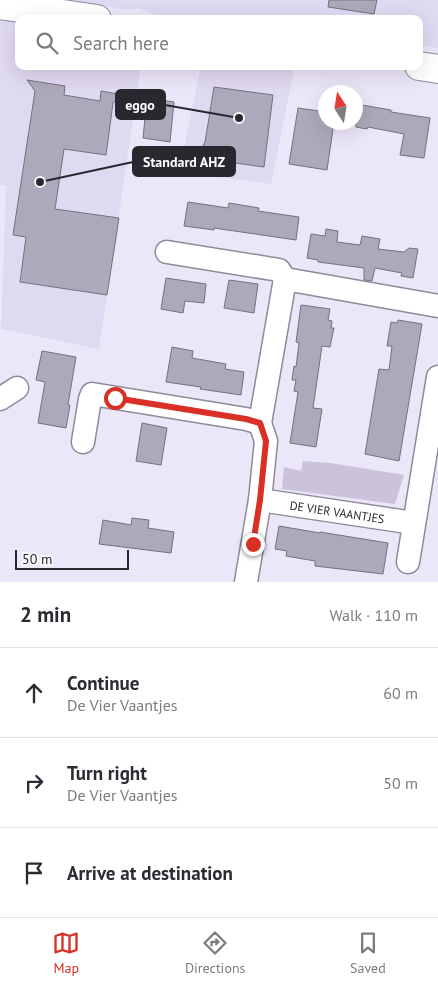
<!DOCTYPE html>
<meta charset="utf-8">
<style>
:root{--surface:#fff;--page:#f7f7f7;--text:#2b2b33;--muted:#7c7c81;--line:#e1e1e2;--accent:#d93025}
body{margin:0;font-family:"PT Sans",sans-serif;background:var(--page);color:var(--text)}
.compass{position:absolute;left:318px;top:85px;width:45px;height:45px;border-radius:50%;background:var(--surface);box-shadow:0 5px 20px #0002;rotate:348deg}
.scale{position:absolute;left:15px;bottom:12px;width:114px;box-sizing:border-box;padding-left:5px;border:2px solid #2a282f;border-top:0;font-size:14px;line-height:18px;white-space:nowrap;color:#2a282f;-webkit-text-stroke:4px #f8f6fd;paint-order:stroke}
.stop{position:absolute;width:15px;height:15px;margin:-11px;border:4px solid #d93025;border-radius:50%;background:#fff}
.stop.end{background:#d93025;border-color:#fff;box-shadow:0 1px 5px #0008}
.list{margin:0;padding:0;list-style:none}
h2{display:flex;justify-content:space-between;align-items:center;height:65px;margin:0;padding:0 20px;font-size:21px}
h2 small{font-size:16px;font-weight:400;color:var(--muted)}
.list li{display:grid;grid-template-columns:32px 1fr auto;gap:15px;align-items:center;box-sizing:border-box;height:90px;padding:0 20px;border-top:1px solid var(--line)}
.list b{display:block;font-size:19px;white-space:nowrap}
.list p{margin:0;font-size:16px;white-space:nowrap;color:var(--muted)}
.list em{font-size:16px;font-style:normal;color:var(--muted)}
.icon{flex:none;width:28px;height:28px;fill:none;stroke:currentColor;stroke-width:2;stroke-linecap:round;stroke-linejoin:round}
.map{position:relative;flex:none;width:438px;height:582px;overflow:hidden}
.search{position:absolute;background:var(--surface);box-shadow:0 5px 20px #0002;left:15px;right:15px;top:15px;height:55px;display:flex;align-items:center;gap:12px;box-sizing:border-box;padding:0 18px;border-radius:10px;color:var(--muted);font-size:19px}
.sheet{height:335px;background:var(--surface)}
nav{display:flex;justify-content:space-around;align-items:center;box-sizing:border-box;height:70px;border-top:1px solid var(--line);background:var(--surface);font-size:14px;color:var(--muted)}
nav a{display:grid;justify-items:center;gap:2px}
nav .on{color:var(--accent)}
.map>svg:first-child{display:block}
.built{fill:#e0d9f2}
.green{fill:#cac3db}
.building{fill:#aea9ba;stroke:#757080}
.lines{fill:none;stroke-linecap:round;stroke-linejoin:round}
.minor-casing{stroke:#8f8a9b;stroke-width:25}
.major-casing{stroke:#8f8a9b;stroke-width:30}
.minor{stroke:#fff;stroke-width:22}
.major{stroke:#fff;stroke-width:28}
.route{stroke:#d93025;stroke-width:6}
.labels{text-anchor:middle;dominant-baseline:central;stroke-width:4;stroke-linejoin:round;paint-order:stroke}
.street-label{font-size:12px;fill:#2a282f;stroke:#f8f6fd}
.leader{fill:none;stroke:#2a282f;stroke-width:2}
.callout-dot{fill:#2a282f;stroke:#f8f6fd;stroke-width:2}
.callout{fill:#2a282f;stroke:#2a282f;stroke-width:2}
.callout-label{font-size:14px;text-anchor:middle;font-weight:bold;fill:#fff}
</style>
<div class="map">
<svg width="438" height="582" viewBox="0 0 438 582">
<rect width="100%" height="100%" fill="#ece6f9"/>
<path class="built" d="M71,0h367v48l-19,-3v-26h-253l-28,-11 -10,2z
M0,5l19,14v47h122l-42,283 -98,-20 5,-143 -6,-1z
M201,66h73l20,3 -23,115 -92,-12z"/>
<path class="green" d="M303,461l27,2 74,12 -9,29 -113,-15 2,-22 17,4z"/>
<path class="building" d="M329,0h48l-3,14 -46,-7z
M27,80l38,6 -1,9 36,6 1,-10 23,4 -11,8 -7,52 -42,-6 -9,60 64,9 -12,77 -87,-13 6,-45 -13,-2 22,-144z
M214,87l59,8 -9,72 -58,-8 -6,-8 5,-9z
M147,98l27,4 -4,40 -27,-4z
M356,104l35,6v2l39,6 -6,40 -24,-3 4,-21 -36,-7 -1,2 -11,-2z
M298,108l28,4v10h8l-7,48 -38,-6z
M188,202l40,6 1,-5 30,5 -1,3 41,6 -3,23 -82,-12v2l-30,-4z
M326,229l12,2 -1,11 23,3 2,-9 18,3 -2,10 26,3 5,-4 9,1 -5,29 -12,-2 1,-3 -27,-5 -3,13 -8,-1v-12l-46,-6v-2l-11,-2 4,-24 14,2z
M166,278l40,6 -2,19 -19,-2 -2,12 -22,-4z
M229,280l29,4 -4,29 -30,-5z
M301,305l29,4 -2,11 4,1 -1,7h3l-4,19 -8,-1 -9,62 9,1 -6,38 -26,-4 8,-51 -4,-1 2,-11h-4l2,-14 2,1 3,-24 -3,-1z
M398,320l24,4 -23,137 -34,-7 14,-85 10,1 3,-24h-5l4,-24 6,1z
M172,347l21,4 -1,7 34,6 -1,5 19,3 -3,23 -41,-6 1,-2 -35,-5z
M42,351l34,6 -8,48h2l-4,23 -28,-5 7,-41 -9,-2z
M142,423l25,5 -6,37 -25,-4z
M132,518l17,2 -1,8 26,4 -3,21 -72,-9 4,-24 28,5z
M279,526l41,7v-1l68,11 -5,31 -68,-8v-5l-29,-5 1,-5 -12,-2z"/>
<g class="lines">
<defs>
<g id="minor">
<path d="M285,279l153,27"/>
<path d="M0,399l17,-11"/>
<path d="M83,442l7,-43 2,-5 154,25 14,4 25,-144 -6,-9 -112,-18"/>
<path id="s1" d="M260,500l154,23"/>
<path d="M408,562l30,-185"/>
<path d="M246,582l14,-82 6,-59 -6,-18"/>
</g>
<path id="major" d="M0,5l97,14
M419,66l19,3"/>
</defs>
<use href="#minor" class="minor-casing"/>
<use href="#major" class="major-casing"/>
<use href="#minor" class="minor"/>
<use href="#major" class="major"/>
</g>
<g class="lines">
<path class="route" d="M115,398l131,21 14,4 6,18 -6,59 -7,44"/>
</g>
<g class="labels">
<g class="street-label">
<text stroke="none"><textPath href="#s1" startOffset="78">DE VIER VAANTJES</textPath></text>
</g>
</g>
<path class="leader" d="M239 118L165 105M40 182L133 162"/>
<g class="callout-dot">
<circle cx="239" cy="118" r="5"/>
<circle cx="40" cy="182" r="5"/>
</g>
<g class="callout">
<rect x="116" y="90" width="49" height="29" rx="5"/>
<rect x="133" y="147" width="102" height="29" rx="5"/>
</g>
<g class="callout-label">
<text x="140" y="110">eggo</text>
<text x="184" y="167">Standard AHZ</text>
</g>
</svg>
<svg class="compass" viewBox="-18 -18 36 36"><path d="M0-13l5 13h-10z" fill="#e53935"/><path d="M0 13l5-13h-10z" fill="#7c7c81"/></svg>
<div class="scale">50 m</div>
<div class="stop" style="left:115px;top:398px"></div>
<div class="stop end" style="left:253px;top:544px"></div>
<div class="search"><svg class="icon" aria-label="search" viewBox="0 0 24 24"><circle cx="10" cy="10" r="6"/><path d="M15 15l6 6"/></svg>Search here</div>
</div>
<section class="sheet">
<h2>2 min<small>Walk · 110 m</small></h2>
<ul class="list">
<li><svg class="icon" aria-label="ahead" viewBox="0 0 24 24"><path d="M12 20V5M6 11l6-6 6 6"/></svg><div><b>Continue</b><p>De Vier Vaantjes</p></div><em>60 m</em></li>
<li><svg class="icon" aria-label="right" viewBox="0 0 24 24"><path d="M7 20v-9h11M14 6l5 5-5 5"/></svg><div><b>Turn right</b><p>De Vier Vaantjes</p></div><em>50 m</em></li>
<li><svg class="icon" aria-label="arrive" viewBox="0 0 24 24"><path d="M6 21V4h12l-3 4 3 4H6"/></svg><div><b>Arrive at destination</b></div></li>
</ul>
</section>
<nav>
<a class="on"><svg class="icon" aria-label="map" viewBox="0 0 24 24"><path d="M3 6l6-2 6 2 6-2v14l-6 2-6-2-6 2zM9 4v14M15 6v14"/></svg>Map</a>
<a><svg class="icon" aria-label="directions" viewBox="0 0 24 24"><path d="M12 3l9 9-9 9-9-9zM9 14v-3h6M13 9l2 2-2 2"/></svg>Directions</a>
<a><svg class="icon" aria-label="saved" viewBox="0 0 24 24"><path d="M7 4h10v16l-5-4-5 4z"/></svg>Saved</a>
</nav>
